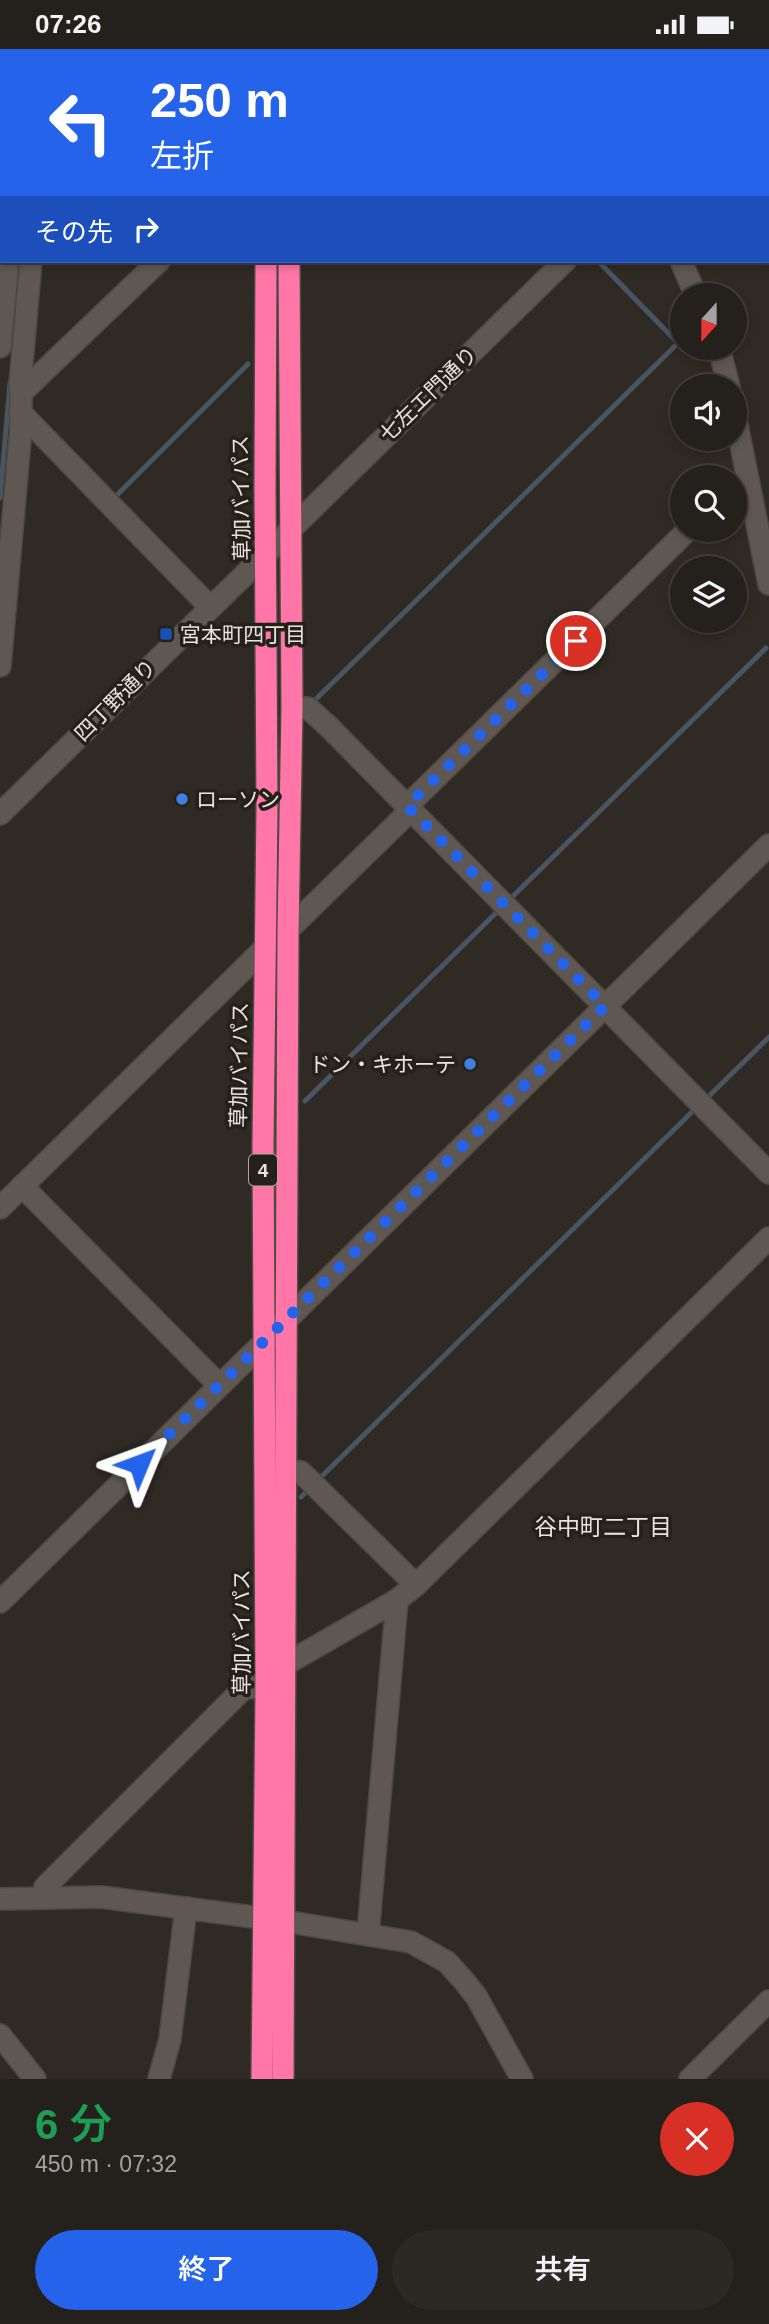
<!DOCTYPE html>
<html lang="ja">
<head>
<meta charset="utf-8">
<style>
	:root { --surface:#24201b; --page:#2c2824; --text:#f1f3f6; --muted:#a3a3a3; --line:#413e3a; --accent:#2563eb }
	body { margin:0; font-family:Arial,"Noto Sans JP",sans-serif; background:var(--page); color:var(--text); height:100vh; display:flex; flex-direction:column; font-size:26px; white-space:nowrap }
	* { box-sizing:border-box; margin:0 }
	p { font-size:23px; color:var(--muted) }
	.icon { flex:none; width:38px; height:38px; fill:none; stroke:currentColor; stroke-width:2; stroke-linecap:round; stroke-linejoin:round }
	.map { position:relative; height:2030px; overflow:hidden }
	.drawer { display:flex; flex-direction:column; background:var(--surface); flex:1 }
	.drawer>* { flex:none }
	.guide { position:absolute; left:0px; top:0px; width:770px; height:214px; box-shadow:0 4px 10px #0003,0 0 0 2px var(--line); background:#2563eb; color:#fff; overflow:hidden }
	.needle { width:46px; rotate:201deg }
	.controls { position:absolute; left:670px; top:234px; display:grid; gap:14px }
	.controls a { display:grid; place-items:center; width:77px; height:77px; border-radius:50%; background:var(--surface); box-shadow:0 4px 10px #0003,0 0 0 2px var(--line); font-size:35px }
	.pin { position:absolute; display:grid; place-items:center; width:60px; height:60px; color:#fff; margin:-30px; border:4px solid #fff; border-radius:50%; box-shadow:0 2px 7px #0007 }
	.me { position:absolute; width:77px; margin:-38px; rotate:46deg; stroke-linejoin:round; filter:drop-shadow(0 0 5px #0008) }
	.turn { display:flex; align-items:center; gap:24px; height:147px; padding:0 35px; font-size:32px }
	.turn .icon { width:91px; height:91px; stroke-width:2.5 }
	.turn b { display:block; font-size:49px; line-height:60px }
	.then { display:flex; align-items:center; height:66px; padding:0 35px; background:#0003; gap:14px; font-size:26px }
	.round { display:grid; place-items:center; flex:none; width:74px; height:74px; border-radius:37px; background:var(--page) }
	.overview { display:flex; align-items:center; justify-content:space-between; height:119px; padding:0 35px }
	h1 { font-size:42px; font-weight:600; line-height:52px; color:#1e9e55 }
	.action { display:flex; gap:14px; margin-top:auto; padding:14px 35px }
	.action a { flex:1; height:80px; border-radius:42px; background:var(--accent); color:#fff; font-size:28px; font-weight:600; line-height:80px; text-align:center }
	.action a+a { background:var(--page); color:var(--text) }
	.status { display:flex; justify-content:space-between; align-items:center; height:49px; padding:0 35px; background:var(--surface); direction:ltr }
	.status svg { height:19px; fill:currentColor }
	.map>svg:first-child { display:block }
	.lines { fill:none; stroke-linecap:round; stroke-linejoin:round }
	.stream { stroke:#485662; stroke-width:5 }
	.minor-casing { stroke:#4e4844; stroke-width:24 }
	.highway-casing { stroke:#4e4844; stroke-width:24 }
	.minor { stroke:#5f5852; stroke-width:21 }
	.highway { stroke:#ff76a7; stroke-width:21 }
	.route { stroke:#2563eb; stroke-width:12; stroke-dasharray:0 21.6 }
	.transit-dot { fill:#1a4fb4; stroke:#26201b; stroke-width:2.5 }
	.shop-dot { fill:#3f7fe0; stroke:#26201b; stroke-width:2.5 }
	.labels { text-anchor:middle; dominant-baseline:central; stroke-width:7; stroke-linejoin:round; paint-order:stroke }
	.shield { fill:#26201b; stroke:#ada8a4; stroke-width:2 }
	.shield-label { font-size:19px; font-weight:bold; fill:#e7e3df }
	.street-label { font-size:21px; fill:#e7e3df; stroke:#26201b }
	.poi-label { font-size:21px; fill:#e7e3df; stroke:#26201b; text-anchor:start }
	.neighbourhood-label { font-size:23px; fill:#e7e3df; stroke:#26201b }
</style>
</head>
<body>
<div class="status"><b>07:26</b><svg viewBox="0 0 49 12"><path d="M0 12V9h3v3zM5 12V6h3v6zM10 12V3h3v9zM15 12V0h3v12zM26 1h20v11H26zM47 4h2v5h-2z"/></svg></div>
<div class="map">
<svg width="769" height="2030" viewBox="0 0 769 2030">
	<rect width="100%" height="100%" fill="#302a24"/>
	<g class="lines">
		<g class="stream">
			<polyline points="390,0 392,2"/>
			<polyline points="40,2 41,0"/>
			<polyline points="0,449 10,334"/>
			<polyline points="114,449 248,315"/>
			<polyline points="314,652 678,294 598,212"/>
			<polyline points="507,853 766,599"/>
			<polyline points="705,1051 769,988"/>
			<polyline points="305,1052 500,860"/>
			<polyline points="318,1431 698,1057"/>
			<polyline points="301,1448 311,1438"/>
		</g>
		<defs>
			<g id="minor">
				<polyline points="157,0 159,2"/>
				<polyline points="758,0 761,2"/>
				<polyline points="52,2 53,0"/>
				<polyline points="371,2 373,0"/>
				<polyline points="731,2 732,0"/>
				<polyline points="768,120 769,120"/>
				<polyline points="0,127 2,129"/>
				<polyline points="681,212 696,247"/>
				<polyline points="0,298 8,212"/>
				<polyline points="719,299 729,338"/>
				<polyline points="21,344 20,335 31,212"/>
				<polyline points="20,363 210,558"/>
				<polyline points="735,366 769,535"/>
				<polyline points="0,617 21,379 21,344 159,212"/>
				<polyline points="292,659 308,659 329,678 769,1124"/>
				<polyline points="407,757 688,481"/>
				<polyline points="0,765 565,212"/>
				<polyline points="288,881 411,761"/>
				<polyline points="22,1137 219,1336"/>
				<polyline points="0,1159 265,899"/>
				<polyline points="287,1422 301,1423 416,1536"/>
				<polyline points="0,1553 769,796"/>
				<polyline points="286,1615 397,1551 416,1536 769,1189"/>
				<polyline points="45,1849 45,1838 244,1639 266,1638"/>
				<polyline points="0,1850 101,1848 284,1872 411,1893 447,1913 464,1932 476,1947 522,2030"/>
				<polyline points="368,1885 397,1551"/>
				<polyline points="0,1986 35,2030"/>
				<polyline points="159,2030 170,1990 186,1859"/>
				<polyline points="690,2030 769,1952"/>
			</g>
			<g id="highway">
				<polyline points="268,2 268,0"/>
				<polyline points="290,2 290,0"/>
				<polyline points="262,2030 266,1638 263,1096 267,759 265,437 266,212"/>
				<polyline points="283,2030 288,881 292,659 289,212"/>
			</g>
		</defs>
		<use href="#minor" class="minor-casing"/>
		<use href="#highway" class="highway-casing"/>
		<use href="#minor" class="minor"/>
		<use href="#highway" class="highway"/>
	</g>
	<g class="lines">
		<polyline class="route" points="139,1415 605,957 407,757 576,592"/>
	</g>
	<rect class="transit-dot" x="159" y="578" width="14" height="14" rx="3.5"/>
	<g class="shop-dot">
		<circle cx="182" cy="750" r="7"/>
		<circle cx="470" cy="1015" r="7"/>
	</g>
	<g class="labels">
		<rect class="shield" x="249" y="1105.5" width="28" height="31" rx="5"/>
		<g class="shield-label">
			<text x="263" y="1121">4</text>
		</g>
		<g class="street-label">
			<text transform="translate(428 345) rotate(-44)">七左エ門通り</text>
			<text transform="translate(241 449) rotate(-91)">草加バイパス</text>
			<text transform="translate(115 651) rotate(-45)">四丁野通り</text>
			<text transform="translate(239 1016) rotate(-89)">草加バイパス</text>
			<text transform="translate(241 1583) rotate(-90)">草加バイパス</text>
		</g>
		<g class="poi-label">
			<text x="180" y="585">宮本町四丁目</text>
			<text x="196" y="750">ローソン</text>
			<text x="456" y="1015" text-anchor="end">ドン・キホーテ</text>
		</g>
		<g class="neighbourhood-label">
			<text x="603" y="1478">谷中町二丁目</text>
		</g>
	</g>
</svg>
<div class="controls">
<a><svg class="needle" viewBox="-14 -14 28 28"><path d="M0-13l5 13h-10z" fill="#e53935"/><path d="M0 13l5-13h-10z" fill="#a3a3a3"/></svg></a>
<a><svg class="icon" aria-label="sound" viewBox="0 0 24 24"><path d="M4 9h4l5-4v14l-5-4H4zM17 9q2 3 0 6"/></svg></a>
<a><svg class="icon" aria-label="search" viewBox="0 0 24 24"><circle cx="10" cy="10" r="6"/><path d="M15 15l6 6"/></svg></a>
<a><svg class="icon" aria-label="layers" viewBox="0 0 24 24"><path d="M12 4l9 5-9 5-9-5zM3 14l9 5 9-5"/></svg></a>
</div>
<div class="pin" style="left:576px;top:592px;background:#d93025"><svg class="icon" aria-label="arrive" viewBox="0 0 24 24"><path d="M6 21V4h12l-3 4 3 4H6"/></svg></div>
<svg class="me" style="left:139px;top:1415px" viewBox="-20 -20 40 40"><path d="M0-17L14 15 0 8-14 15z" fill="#2563eb" stroke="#fff" stroke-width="4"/></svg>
<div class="guide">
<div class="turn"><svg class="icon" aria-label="left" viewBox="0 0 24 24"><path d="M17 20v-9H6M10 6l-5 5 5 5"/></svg><div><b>250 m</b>左折</div></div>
<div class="then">その先<svg class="icon" aria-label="right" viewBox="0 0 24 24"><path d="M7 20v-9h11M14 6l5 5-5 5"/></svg></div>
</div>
</div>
<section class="drawer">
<div class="overview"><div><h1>6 分</h1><p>450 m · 07:32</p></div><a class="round" style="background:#d93025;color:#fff"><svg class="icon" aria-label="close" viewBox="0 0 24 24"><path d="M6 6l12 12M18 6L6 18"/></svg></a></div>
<div class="action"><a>終了</a><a>共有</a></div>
</section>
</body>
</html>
